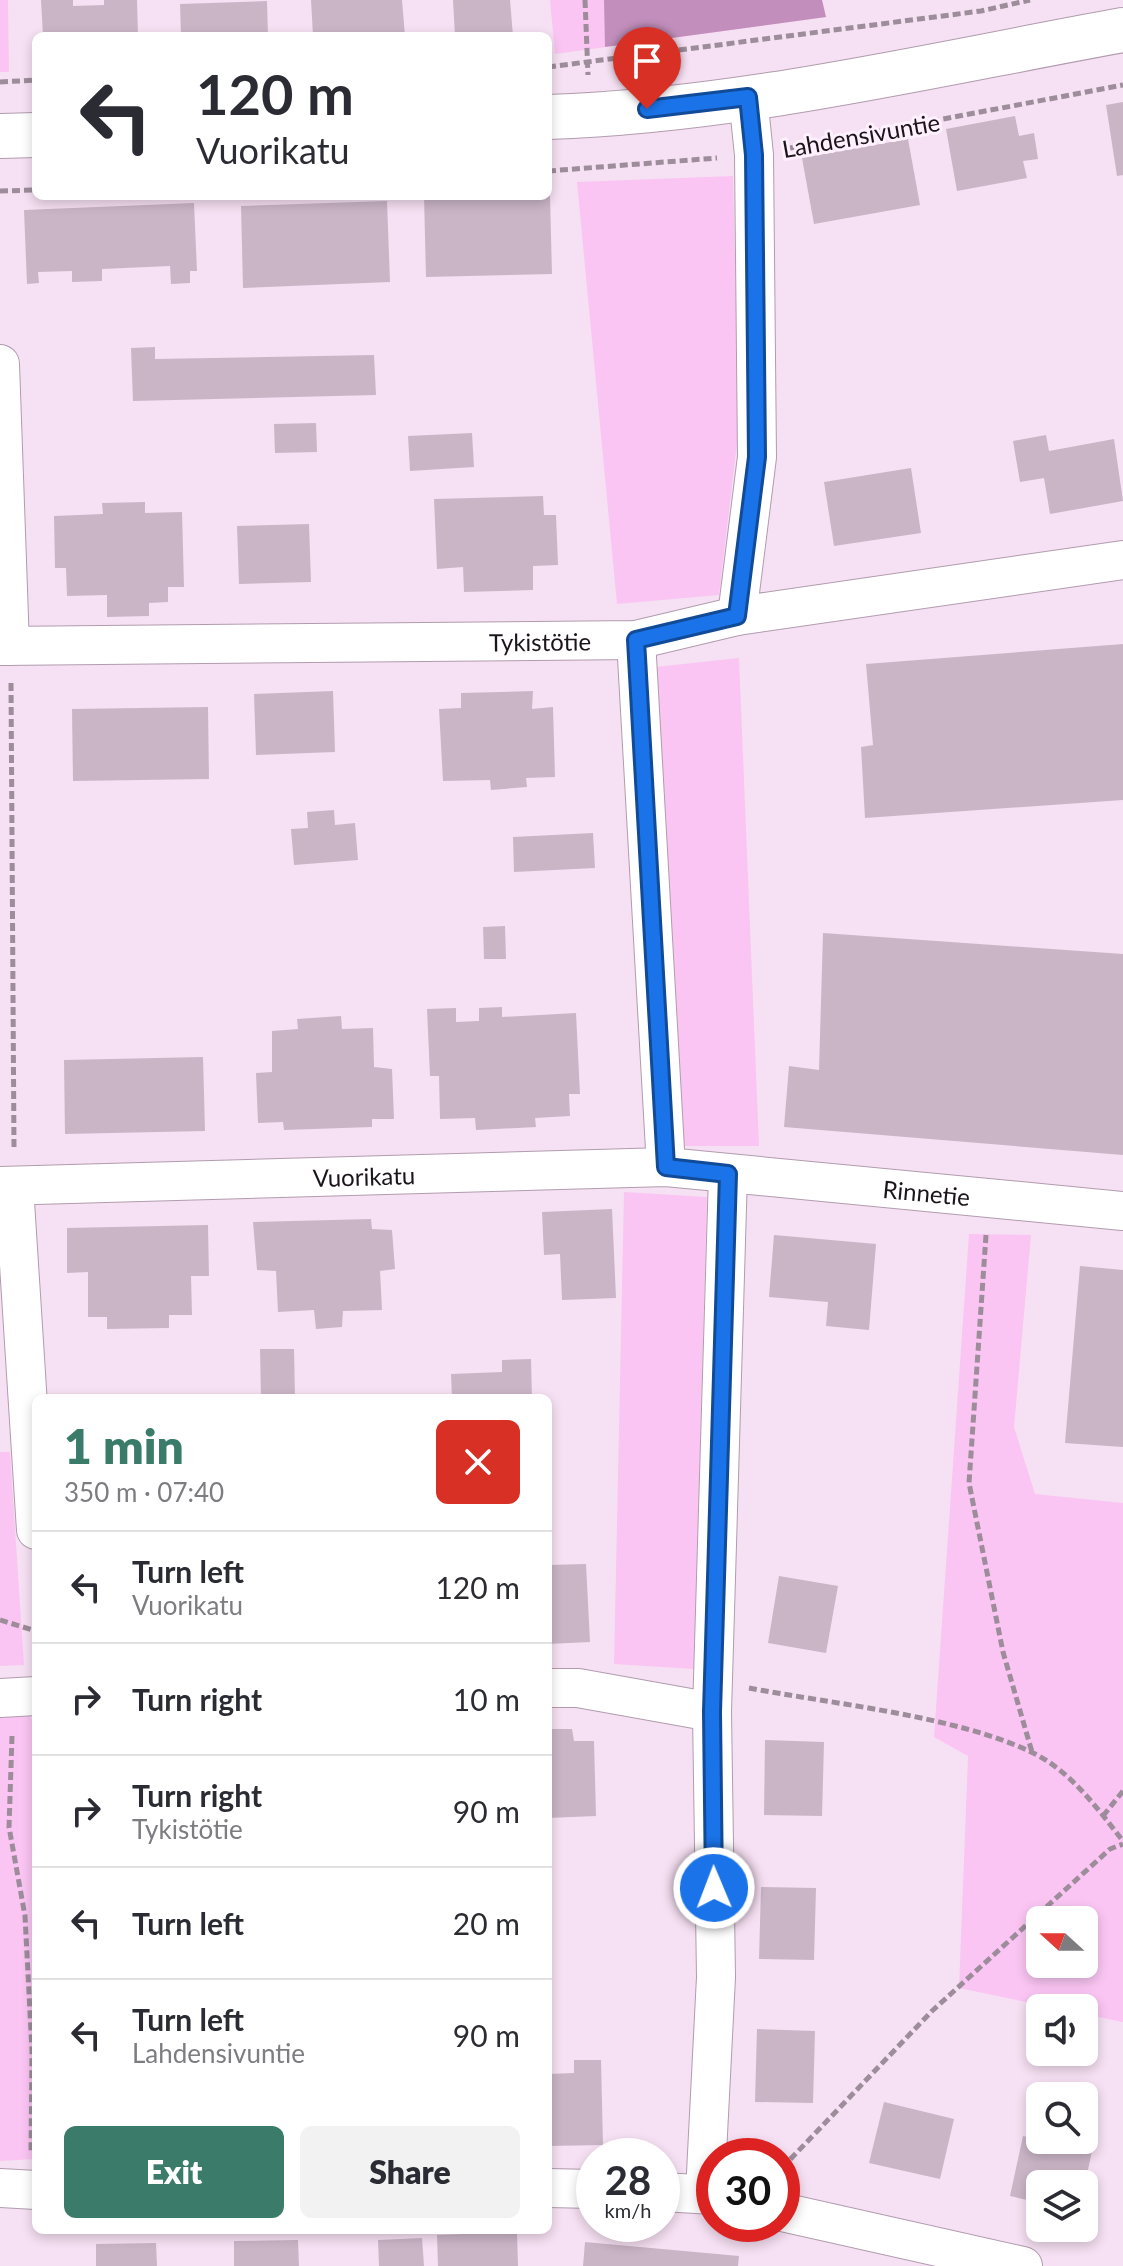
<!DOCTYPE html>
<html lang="en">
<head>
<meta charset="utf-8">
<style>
	:root { --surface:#fff; --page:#f2f2f3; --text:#2b2b33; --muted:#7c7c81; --line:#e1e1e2; --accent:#3b7b69 }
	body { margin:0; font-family:Lato,sans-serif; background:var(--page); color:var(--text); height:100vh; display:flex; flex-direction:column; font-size:30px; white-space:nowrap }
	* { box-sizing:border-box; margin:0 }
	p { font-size:26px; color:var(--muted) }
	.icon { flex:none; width:44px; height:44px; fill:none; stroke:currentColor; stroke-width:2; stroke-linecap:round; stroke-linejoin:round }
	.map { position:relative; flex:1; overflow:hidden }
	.panel { position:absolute; left:32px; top:1394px; width:520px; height:840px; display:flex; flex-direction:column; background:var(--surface); border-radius:12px; box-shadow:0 4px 12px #0003 }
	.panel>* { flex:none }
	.hud { position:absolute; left:32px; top:32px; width:520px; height:168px; border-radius:12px; box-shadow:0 4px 12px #0003; background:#fff; color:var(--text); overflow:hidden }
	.needle { width:52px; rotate:291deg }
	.buttons { position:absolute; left:1026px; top:1906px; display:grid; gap:16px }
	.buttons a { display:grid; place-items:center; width:72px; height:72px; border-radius:12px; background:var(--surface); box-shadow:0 4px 12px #0003; font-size:40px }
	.speed { position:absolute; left:576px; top:2138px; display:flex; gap:16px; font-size:40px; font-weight:700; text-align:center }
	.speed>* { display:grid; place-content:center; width:104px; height:104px; border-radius:50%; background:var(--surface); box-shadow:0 4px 12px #0003; line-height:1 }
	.speed small { font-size:20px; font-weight:400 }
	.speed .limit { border:12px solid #d22; background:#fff; color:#111 }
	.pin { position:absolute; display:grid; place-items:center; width:68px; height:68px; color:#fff; margin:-82px -34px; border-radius:50% 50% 50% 0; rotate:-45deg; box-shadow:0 0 8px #0007 }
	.pin .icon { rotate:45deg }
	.me { position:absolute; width:88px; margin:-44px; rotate:359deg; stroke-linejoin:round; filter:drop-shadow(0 0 6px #0008) }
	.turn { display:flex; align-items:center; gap:28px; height:168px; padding:0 32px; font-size:36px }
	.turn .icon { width:104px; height:104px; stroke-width:2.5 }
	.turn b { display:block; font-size:56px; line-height:68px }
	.round { display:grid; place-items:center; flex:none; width:84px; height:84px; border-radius:12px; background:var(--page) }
	.head { display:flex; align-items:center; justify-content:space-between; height:136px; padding:0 32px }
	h1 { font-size:48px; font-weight:800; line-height:60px; color:var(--accent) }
	.button { display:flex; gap:16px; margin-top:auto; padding:16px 32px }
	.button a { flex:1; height:92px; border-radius:12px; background:var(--accent); color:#fff; font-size:32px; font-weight:800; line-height:92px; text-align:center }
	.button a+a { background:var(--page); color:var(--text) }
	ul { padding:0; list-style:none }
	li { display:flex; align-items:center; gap:24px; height:112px; padding:0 32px; border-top:2px solid var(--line) }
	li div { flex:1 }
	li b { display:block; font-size:30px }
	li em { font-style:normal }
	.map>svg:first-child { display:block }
	.green { fill:#fac5f3; fill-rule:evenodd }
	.forest { fill:#c28fbc }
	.building { fill:#cab5c7 }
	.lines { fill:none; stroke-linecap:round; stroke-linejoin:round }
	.minor-casing { stroke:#b19cae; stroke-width:40 }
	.major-casing { stroke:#b19cae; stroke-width:46 }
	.path { stroke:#9d8d9b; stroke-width:5; stroke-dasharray:8 4; stroke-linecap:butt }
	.minor { stroke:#fff; stroke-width:38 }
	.major { stroke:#fff; stroke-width:44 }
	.route-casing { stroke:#114b97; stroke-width:20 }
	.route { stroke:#1a73e8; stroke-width:14 }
	.labels { text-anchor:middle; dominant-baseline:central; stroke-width:6; stroke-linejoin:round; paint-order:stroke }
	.street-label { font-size:24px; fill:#1c141b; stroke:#fef0fc }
</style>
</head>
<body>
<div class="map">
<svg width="1123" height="2266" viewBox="0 0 1123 2266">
	<rect width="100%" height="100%" fill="#f6e0f3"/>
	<g class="green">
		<polygon points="0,0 8,0 9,72 0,72"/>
		<polygon points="550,0 822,0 826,17 555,54"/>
		<polygon points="733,176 739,427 719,595 617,604 577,182"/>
		<polygon points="739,658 759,1146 679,1146 656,667"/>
		<polygon points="624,1192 707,1197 694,1669 614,1664"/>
		<path d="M969 1234 1031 1235 1014 1427 1035 1494 1123 1503V2022L1084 2014V2008H1055L959 1988 968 1756 934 1737ZM1084 1920V1964H1040V1920Z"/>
		<polygon points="0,1452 10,1452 24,1665 0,1666"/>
		<polygon points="29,1712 36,1731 36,2159 0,2161 0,1714"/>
	</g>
	<polygon class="forest" points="604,0 822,0 826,17 605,47"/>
	<g class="building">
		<polygon points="41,0 73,0 73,6 104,5 104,0 137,0 138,36 43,36"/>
		<polygon points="311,0 402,0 405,36 313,36"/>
		<polygon points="453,0 510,0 513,36 455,36"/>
		<polygon points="267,1 268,36 181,36 180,4"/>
		<polygon points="1123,102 1123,175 1117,176 1106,105"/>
		<polygon points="1015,116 1019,136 1034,133 1038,159 1023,161 1027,178 957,191 946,129"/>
		<polygon points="908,139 920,205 814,224 802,158"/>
		<polygon points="424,196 550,196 552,274 426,277"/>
		<polygon points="387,201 390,282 243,288 241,206"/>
		<polygon points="194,203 197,271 190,271 190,283 171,284 170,266 102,269 102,281 72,282 72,271 38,272 39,283 27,284 24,210"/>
		<polygon points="155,347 155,359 374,355 376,395 133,401 131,348"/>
		<polygon points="316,423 317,452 275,453 274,424"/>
		<polygon points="472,433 474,467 410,471 408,436"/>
		<polygon points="1046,435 1049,451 1114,439 1123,501 1050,514 1044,478 1020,482 1013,441"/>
		<polygon points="911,468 921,533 834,546 824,482"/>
		<polygon points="543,496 544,515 556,515 558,565 533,566 533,590 464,592 463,567 437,569 434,499"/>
		<polygon points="145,502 145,513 182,512 184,587 168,587 168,602 149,603 149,616 107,617 107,595 67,596 66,568 55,568 54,516 103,514 102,503"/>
		<polygon points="309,524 311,582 239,584 237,526"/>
		<polygon points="1123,644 1123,800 865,818 861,747 873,745 866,664"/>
		<polygon points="333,691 335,752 256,755 254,694"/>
		<polygon points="533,691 532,709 553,707 555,777 526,778 527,787 491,790 490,780 443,781 439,709 461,708 461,693"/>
		<polygon points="208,707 209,779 73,781 72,709"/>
		<polygon points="334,810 335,825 355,823 358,860 294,865 291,829 308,828 307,812"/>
		<polygon points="593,833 595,868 514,872 513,837"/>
		<polygon points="505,926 506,959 484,959 483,927"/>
		<polygon points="823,933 1123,954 1123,1155 784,1127 789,1066 819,1070"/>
		<polygon points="502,1007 502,1017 576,1013 580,1094 569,1094 570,1116 535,1118 536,1127 476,1130 475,1118 440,1119 439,1076 430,1076 427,1009 456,1008 456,1022 479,1021 479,1008"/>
		<polygon points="341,1016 342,1029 373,1028 374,1067 392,1069 394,1119 372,1119 372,1127 284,1130 283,1122 258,1123 256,1073 272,1072 272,1031 298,1029 297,1019"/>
		<polygon points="203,1057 205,1131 65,1134 64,1060"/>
		<polygon points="612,1209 616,1298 562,1300 560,1254 544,1255 542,1212"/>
		<polygon points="371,1219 372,1229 392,1230 395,1269 380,1271 382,1310 343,1311 342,1327 316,1329 314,1310 278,1312 276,1271 257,1270 253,1222"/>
		<polygon points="208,1225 209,1276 191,1276 192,1315 169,1315 169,1328 107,1329 107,1317 88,1317 88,1272 67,1273 67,1228"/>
		<polygon points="774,1235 876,1244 869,1330 826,1326 828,1302 769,1297"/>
		<polygon points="1080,1266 1123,1270 1123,1447 1065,1443"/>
		<polygon points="260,1349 294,1349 295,1398 261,1398"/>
		<polygon points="531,1359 532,1398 452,1398 451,1374 502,1372 502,1360"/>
		<polygon points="586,1564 590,1642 548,1644 548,1565"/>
		<polygon points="779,1576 838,1586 826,1653 768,1643"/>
		<polygon points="548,1729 572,1729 574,1741 594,1741 596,1816 548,1818"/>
		<polygon points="765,1740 824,1742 822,1816 764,1815"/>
		<polygon points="761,1887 816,1888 814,1960 759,1959"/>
		<polygon points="757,2029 815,2031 813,2103 755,2102"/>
		<polygon points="574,2060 601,2060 603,2145 548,2146 548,2074 574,2073"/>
		<polygon points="884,2102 954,2119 940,2179 869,2163"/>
		<polygon points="1023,2136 1092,2151 1085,2184 1040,2184 1040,2203 1010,2196"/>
		<polygon points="517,2232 518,2266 438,2266 437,2235"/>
		<polygon points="422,2238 424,2266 379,2266 378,2240"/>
		<polygon points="298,2240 299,2266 234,2266 234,2241"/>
		<polygon points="585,2242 739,2256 738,2266 583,2266"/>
		<polygon points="156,2243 157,2266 96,2266 96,2244"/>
	</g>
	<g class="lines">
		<defs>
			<g id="minor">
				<polyline points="0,364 10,646"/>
				<polyline points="737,616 757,457 754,155 748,97"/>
				<polyline points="636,640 666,1167"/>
				<path id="s1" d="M0 646 636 640 737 616 1123 560"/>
				<path id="s2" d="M0 1186 666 1167 1123 1211"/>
				<polyline points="14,1186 36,1530"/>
				<polyline points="548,1688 578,1688 712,1712"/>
				<polyline points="0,1698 36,1696"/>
				<polyline points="0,2188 36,2190"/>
				<polyline points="548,2188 594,2189"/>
				<polyline points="662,2192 714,2195"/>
				<polyline points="705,2193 716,1977 712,1712 728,1174"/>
				<polyline points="782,2212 1023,2266"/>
			</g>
			<g id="major">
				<path d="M548 117C739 111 935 64 1123 30"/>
				<polyline points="0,136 36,135"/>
			</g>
		</defs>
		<use href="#minor" class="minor-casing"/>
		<use href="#major" class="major-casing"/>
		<g class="path">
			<polyline points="585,0 588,75"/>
			<polyline points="548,67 981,11 1030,0"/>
			<polyline points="0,82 36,80"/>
			<polyline points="790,148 1123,85"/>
			<polyline points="548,171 717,158"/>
			<polyline points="0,191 36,190"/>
			<polyline points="11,683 14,1149"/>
			<polyline points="986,1235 969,1483 1003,1652 1032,1752"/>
			<polyline points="0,1620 36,1631"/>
			<path d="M749 1688C833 1704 956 1716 1031 1752 1070 1770 1097 1808 1123 1841"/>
			<polyline points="12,1736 9,1827 25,1916 32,2051 31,2153"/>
			<polyline points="1103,1816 1123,1791"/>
			<polyline points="782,2168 932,2011 1110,1849 1123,1844"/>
		</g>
		<use href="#minor" class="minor"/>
		<use href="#major" class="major"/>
	</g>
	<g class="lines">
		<defs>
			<polyline id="route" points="647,109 748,97 754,155 757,457 737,616 636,640 666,1167 728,1174 712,1712 714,1888"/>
		</defs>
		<use href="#route" class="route-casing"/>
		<use href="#route" class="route"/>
	</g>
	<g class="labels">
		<g class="street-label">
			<text transform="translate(861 135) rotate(-10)">Lahdensivuntie</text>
			<text stroke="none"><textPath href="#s1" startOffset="540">Tykistötie</textPath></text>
			<text stroke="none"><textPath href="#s2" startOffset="364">Vuorikatu</textPath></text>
			<text stroke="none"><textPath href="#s2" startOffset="928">Rinnetie</textPath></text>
		</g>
	</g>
</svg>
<div class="buttons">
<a><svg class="needle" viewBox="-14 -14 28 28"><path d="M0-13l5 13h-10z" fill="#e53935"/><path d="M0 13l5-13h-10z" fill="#7c7c81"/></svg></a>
<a><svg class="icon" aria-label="sound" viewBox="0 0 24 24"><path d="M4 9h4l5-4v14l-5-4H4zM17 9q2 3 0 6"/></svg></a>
<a><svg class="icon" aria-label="search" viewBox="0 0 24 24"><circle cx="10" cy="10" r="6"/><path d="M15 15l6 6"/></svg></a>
<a><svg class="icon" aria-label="layers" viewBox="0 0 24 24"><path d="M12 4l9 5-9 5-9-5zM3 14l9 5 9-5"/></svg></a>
</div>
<div class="speed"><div>28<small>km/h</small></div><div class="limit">30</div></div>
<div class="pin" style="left:647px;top:109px;background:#d93025"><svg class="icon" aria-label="arrive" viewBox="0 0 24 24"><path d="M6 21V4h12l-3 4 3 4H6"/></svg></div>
<svg class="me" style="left:714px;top:1888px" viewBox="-20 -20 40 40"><circle r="17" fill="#1a73e8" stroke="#fff" stroke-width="3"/><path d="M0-11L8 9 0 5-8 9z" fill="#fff"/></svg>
<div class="hud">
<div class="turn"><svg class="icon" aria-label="left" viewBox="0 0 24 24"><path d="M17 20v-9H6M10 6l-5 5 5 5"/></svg><div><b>120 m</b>Vuorikatu</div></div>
</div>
<section class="panel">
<div class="head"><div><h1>1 min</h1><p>350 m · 07:40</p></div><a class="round" style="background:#d93025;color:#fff"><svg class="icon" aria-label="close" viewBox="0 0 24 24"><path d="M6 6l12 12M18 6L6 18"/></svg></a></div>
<ul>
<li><svg class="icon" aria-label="left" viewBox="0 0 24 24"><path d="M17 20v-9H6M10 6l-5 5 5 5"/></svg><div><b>Turn left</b><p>Vuorikatu</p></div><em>120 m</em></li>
<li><svg class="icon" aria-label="right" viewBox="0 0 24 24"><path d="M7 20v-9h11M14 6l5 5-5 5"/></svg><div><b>Turn right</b></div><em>10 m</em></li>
<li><svg class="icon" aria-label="right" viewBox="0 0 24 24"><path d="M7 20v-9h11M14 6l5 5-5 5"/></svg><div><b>Turn right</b><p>Tykistötie</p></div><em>90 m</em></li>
<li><svg class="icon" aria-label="left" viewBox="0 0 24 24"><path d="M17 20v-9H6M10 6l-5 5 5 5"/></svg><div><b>Turn left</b></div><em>20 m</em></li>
<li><svg class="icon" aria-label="left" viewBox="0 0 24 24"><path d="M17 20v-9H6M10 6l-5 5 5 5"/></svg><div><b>Turn left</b><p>Lahdensivuntie</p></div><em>90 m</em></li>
</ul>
<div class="button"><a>Exit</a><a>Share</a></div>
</section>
</div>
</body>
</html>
